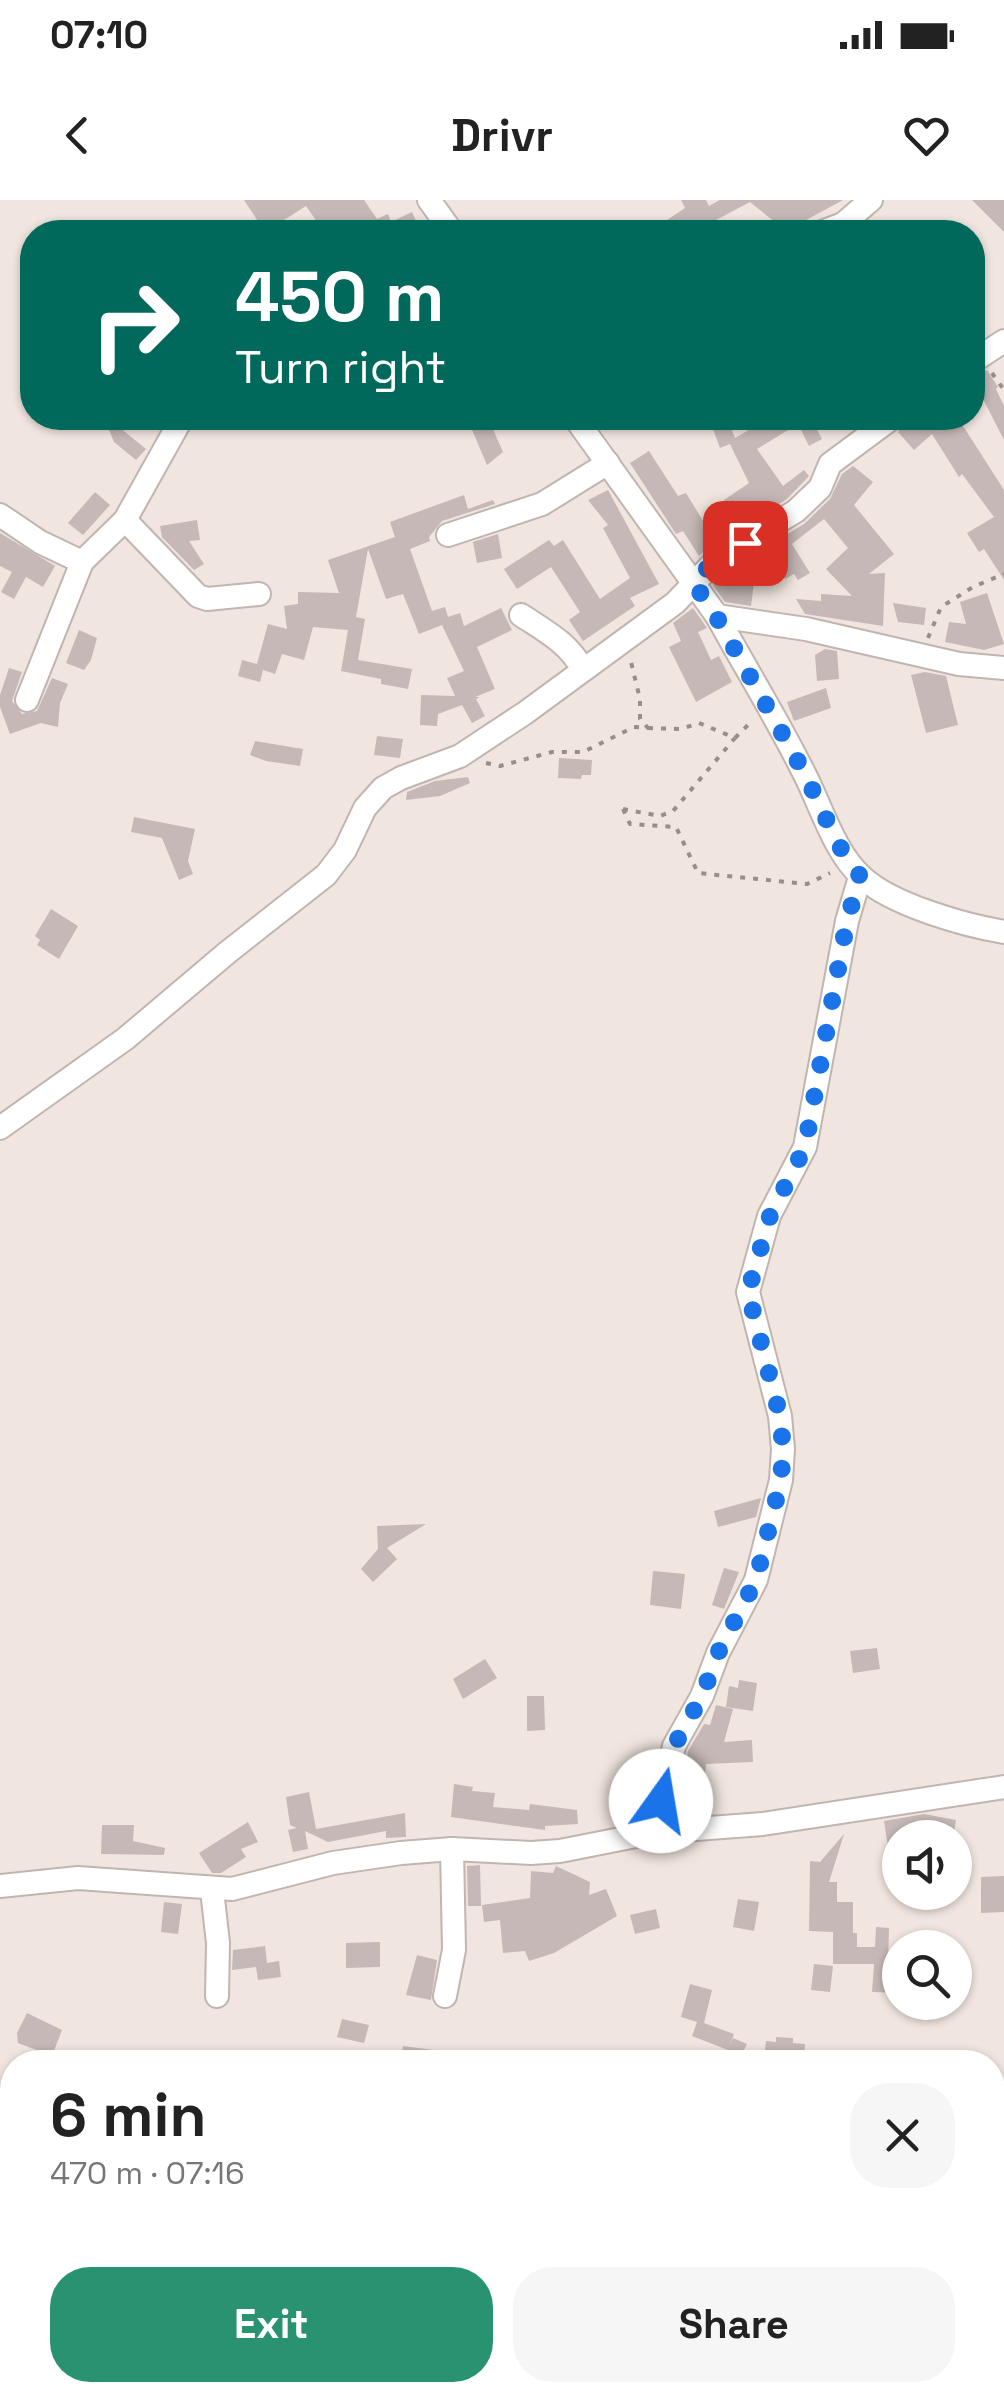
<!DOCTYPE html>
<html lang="en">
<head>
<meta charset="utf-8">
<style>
	:root { --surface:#fff; --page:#f6f6f6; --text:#222; --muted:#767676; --accent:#289271 }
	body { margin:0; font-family:"Space Grotesk",sans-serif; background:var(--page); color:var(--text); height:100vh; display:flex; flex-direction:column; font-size:38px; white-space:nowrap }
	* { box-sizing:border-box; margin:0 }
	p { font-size:32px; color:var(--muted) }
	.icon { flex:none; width:55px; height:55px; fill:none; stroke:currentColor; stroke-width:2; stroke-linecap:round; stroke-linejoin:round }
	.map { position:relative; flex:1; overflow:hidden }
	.drawer { position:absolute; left:0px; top:1850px; width:1005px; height:352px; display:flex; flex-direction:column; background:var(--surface); border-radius:40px 40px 0 0; box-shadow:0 2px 8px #0004 }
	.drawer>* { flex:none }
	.banner { position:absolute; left:20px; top:20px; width:965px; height:210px; border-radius:40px; box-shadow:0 2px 8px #0004; background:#00695c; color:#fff; overflow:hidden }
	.buttons { position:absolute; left:882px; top:1620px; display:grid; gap:20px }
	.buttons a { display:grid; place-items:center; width:90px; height:90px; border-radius:50%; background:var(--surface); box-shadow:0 2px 8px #0004; font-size:50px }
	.pin { position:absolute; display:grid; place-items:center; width:85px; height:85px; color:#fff; margin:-42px; border-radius:20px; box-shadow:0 5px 15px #0006 }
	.me { position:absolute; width:110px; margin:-55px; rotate:13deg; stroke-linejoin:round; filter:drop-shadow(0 0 8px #0008) }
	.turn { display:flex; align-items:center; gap:35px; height:210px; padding:0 50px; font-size:45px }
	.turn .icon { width:130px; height:130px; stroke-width:2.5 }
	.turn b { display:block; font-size:70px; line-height:85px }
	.round { display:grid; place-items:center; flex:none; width:105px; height:105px; border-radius:40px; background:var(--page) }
	.overview { display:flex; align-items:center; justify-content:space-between; height:170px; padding:0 50px }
	h1 { font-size:60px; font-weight:700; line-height:75px }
	.button { display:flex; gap:20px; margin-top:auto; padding:20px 50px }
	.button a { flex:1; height:115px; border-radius:40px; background:var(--accent); color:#fff; font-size:40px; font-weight:700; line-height:115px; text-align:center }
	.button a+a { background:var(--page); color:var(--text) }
	.status { display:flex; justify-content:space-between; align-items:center; height:70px; padding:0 50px; background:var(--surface); direction:ltr }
	.status svg { height:28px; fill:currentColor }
	header { display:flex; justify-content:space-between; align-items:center; height:130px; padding:0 50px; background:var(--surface); font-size:45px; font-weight:700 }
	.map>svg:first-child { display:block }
	.green { fill:#c7ccad }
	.building { fill:#c5b8b6 }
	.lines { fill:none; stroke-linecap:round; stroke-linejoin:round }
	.minor-casing { stroke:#c0b5af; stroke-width:26 }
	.path { stroke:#968e89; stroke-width:4; stroke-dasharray:5 8; stroke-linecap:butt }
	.minor { stroke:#fff; stroke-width:22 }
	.route { stroke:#1a73e8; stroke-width:18; stroke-dasharray:0 32.4 }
</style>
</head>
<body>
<div class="status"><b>07:10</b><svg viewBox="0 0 49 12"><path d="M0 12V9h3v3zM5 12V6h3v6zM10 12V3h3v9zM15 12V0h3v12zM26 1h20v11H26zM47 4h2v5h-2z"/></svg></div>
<header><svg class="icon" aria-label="back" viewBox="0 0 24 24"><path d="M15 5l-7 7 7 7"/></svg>Drivr<svg class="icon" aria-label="heart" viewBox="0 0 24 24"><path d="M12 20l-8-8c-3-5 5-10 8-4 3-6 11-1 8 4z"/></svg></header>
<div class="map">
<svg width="1004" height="2202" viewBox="0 0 1004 2202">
	<rect width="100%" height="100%" fill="#f1e6df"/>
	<polygon class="green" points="993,2082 1004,2083 1004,2202 32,2202 34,2190 992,2190"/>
	<g class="building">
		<polygon points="244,0 364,0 377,19 388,14 391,22 412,12 421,32 324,32 306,6 265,32"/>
		<polygon points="681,0 706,0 709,6 720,0 843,0 786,31 750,2 716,20 723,32 649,32 685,8"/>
		<polygon points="972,0 1004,0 1004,32"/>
		<polygon points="987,170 998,187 996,189 1004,206 1004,240 982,197 972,204 972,177"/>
		<polygon points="104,218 108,218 146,249 136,260 114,242"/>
		<polygon points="467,218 488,218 503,252 487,265"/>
		<polygon points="727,218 735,238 769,218 811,218 822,239 809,246 798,224 757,249 783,286 804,270 809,276 787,299 743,326 724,300 749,283 730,244 720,248 711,224"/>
		<polygon points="907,218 958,218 1004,290 1004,380 984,349 979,352 967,333 994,317 962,274 959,277 932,234 914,250 898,232"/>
		<polygon points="649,251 678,296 686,293 716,342 699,356 683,331 676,334 630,263"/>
		<polygon points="853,266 873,282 854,305 894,354 869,374 885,373 883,426 805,414 796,399 821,401 821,394 852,396 826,369 848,348 824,319 792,344 810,373 798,380 794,374 785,379 778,367 778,361 784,358 774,342 804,324 830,299 842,274"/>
		<polygon points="608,290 659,384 630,398 635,406 583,441 569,420 580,412 551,367 517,389 504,369 549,340 554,346 563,340 600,399 630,378 603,328 608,325 588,300"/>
		<polygon points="95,292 110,305 83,335 68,323"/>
		<polygon points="464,295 468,309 493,300 495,304 442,321 429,337 430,341 410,349 432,411 445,407 448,417 460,413 464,426 501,408 512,430 477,447 495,489 475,497 480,497 476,499 485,516 472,523 462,505 438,514 437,526 420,525 421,495 455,496 447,478 464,471 442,425 419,434 403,394 386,399 368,349 356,417 365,419 358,460 412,469 408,489 381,484 381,479 341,471 348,430 313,427 304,460 282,454 275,474 263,470 260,482 238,476 242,460 257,464 268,424 287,429 284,406 298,404 298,392 339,393 328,360 395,337 390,322"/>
		<polygon points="197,320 200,340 189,341 204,364 194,370 162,337 160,326"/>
		<polygon points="0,333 55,366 43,387 26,377 14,399 1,392 12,372 0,366"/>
		<polygon points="498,334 502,358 477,363 473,342"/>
		<polygon points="741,362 754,383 751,406 725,402 713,385"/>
		<polygon points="987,393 1004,444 984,450 945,442 949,422 966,424 960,402"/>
		<polygon points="893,403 926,408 924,425 898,422"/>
		<polygon points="693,408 707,428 698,432 711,460 719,456 732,482 696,502 669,447 681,441 673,423"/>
		<polygon points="79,430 97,438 91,460 84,470 66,463"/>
		<polygon points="825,449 837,451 839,479 817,481 815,455"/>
		<polygon points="9,468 22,472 12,501 22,514 37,511 52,478 68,484 60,503 58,527 41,523 10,534 0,507 0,495"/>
		<polygon points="925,472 946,476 958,525 926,533 911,475"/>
		<polygon points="826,488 831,508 794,521 787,502"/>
		<polygon points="377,536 403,539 400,558 374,555"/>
		<polygon points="255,541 303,549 300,566 266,561 250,555"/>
		<polygon points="559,558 592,560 591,575 582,575 581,579 558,578"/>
		<polygon points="468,577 470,583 440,596 406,600 407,592 435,581"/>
		<polygon points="134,617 195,629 188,661 193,674 179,680 162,638 131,632"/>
		<polygon points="51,709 78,726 59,759 37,745 40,740 35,736"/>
		<polygon points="761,1298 756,1317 718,1327 714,1311"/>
		<polygon points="426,1324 387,1348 397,1359 373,1382 361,1369 378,1349 377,1326"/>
		<polygon points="724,1368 739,1372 724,1409 712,1405"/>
		<polygon points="653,1371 685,1374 681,1409 650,1405"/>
		<polygon points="877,1448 880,1469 853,1473 850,1451"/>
		<polygon points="485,1459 497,1478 463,1499 453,1479"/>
		<polygon points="739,1480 757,1483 753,1511 726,1507 729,1486 738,1488"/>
		<polygon points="527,1496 544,1496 545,1530 527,1531"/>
		<polygon points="716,1505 733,1509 724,1542 752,1540 753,1562 706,1564 702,1609 681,1607 681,1587 688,1551 704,1524 710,1525"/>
		<polygon points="454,1584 473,1587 472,1591 495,1593 493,1607 529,1610 530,1604 577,1610 578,1624 545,1626 545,1630 451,1617"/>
		<polygon points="309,1592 316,1629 405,1613 406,1637 386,1638 386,1631 328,1642 305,1631 308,1649 293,1652 288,1630 297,1628 290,1625 286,1597"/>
		<polygon points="924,1614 956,1620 953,1638 923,1633 923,1638 900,1638 900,1666 891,1667 884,1621"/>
		<polygon points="248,1622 258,1642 241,1649 246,1657 221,1673 212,1673 199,1653"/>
		<polygon points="102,1625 134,1625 133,1641 165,1648 164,1655 101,1654"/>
		<polygon points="844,1634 829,1682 837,1682 837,1702 853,1702 853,1733 857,1733 857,1747 875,1747 876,1727 889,1728 888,1764 900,1764 900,1793 872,1792 874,1764 833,1764 833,1732 809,1731 810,1661 820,1662"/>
		<polygon points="480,1665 481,1706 468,1706 467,1666"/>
		<polygon points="556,1666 590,1682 589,1695 606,1689 617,1716 554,1753 529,1761 525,1751 503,1753 500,1720 484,1722 482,1705 530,1698 531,1671 553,1673"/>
		<polygon points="1004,1676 1004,1712 981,1713 981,1677"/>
		<polygon points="738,1699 759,1702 754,1731 733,1727"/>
		<polygon points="164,1702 182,1704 178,1734 161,1732"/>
		<polygon points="656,1709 660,1728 635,1734 630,1715"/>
		<polygon points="380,1742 380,1767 346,1768 346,1743"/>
		<polygon points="265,1746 267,1763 279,1761 281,1777 258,1780 256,1767 232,1770 233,1750"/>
		<polygon points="417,1755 437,1760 431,1800 406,1795"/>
		<polygon points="814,1764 833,1766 830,1792 811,1790"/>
		<polygon points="690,1784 712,1790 704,1823 734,1834 729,1847 733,1838 747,1844 738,1862 721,1862 728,1850 692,1836 697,1822 681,1817"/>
		<polygon points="27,1813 62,1830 52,1856 18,1843 17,1833"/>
		<polygon points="342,1819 369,1825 364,1843 337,1837"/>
		<polygon points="776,1837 793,1838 793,1843 805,1844 804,1861 764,1859 766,1841 776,1842"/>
		<polygon points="403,1846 456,1853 455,1862 400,1862"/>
	</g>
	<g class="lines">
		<defs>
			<g id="minor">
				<polyline points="429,0 452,32"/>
				<polyline points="822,32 843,24 871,0"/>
				<polyline points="972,162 1004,141"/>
				<polyline points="575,218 717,416 806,429 959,464 1004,468"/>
				<polyline points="0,315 40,342 82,362"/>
				<polyline points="125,320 198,396 207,399 259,394"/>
				<polyline points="448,335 542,304 608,263"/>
				<path d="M521 415C545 431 569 443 583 470"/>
				<path d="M717 416C746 469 779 522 806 577 822 609 835 653 862 677 892 705 964 725 1004 732"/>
				<polyline points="27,500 82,362 125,320 182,218"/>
				<polyline points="0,928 125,839 228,752 326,675 345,650 365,608 383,588 401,578 460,556 525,513 675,403 717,359 796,311 820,288 830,264 892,218"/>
				<polyline points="656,1632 674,1546 702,1496 718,1453 756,1380 781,1280 783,1249 780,1216 748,1092 769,1016 805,947 847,721 860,677"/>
				<polyline points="0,1686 78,1678 232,1689 333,1663 401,1653 452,1649 531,1653 560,1651 656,1632 763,1624 1004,1587"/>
				<polyline points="212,1690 218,1743 217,1796"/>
				<polyline points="445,1796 454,1750 452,1649"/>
				<polyline points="992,1969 1004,1968"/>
				<polyline points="0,2010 12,2010"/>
			</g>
		</defs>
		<use href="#minor" class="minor-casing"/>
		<g class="path">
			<polyline points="992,173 1004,190"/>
			<polyline points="928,438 941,407 973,387 1004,374"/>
			<polyline points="648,528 681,529 699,523 735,538 752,521"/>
			<polyline points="486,563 500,566 552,552 583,552 634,527 648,528 640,519 640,499 631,462"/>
			<polyline points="623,609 630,624 676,627 698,673 807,684 830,673"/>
			<polyline points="623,609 660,616 673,611 735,538"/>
			<polyline points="629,2202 630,2190"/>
		</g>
		<use href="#minor" class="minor"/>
	</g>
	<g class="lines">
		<polyline class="route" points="661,1601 674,1546 702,1496 718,1453 756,1380 781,1280 783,1248 780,1216 748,1092 770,1016 805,947 847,721 860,676 838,644 805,574 716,416 693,382 717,359 745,343"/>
	</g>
</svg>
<div class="buttons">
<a><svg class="icon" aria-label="sound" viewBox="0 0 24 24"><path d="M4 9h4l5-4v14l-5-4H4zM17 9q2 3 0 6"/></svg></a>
<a><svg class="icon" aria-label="search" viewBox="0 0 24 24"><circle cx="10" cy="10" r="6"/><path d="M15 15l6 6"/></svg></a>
</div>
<div class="pin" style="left:745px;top:343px;background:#d93025"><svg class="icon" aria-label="arrive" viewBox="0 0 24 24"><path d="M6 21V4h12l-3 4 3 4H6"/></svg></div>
<svg class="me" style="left:661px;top:1601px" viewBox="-20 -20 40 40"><circle r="19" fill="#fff"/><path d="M0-13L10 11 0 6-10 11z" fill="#1a73e8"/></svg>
<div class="banner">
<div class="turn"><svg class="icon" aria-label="right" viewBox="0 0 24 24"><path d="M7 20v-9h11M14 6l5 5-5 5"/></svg><div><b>450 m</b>Turn right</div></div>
</div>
<section class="drawer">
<div class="overview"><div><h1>6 min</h1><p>470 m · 07:16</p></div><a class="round"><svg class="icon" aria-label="close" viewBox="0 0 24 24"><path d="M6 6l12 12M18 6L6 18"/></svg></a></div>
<div class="button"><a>Exit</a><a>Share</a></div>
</section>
</div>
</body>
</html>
